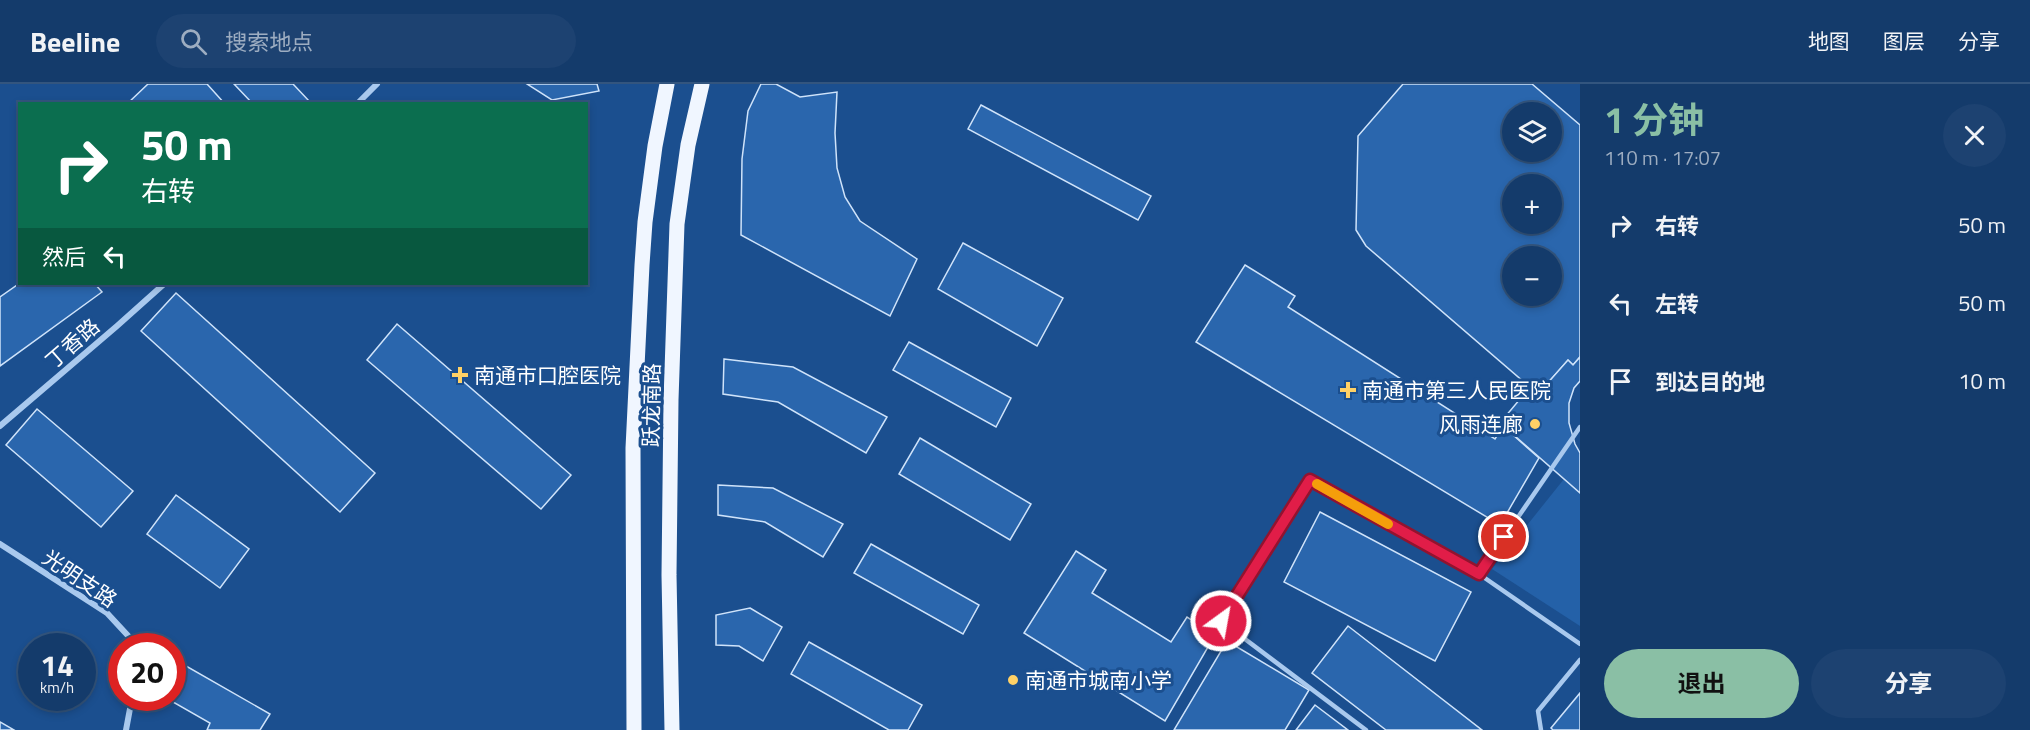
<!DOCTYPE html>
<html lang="zh">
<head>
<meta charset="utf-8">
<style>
	:root { --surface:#143b6b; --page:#1d4271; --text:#f1f3f6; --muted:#9dadc1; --line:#33557e; --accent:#8abfa5 }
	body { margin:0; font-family:"Titillium Web","Noto Sans SC",sans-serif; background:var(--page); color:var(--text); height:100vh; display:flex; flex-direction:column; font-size:22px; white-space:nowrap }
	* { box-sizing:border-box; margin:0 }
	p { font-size:20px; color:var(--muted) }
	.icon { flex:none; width:33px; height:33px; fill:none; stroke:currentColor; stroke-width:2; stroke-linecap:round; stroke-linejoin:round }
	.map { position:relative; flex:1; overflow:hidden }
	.sheet { display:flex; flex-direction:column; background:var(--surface); width:450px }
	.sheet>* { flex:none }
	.hud { position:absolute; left:18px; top:18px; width:570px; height:183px; border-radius:0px; box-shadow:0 3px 9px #0003,0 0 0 2px var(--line); background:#0b6e4f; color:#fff; overflow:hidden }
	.fabs { position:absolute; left:1502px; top:18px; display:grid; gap:12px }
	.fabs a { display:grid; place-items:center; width:60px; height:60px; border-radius:50%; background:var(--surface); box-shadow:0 3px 9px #0003,0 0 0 2px var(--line); font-size:30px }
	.speed { position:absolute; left:18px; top:549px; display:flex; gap:12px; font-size:30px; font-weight:700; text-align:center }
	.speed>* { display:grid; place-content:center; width:78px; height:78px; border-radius:50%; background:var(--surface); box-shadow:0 3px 9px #0003,0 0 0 2px var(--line); line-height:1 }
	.speed small { font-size:15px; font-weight:400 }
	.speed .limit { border:9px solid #d22; background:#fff; color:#111 }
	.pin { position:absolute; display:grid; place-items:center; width:51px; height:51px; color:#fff; margin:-26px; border:3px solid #fff; border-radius:50%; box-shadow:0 2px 6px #0007 }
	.me { position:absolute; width:66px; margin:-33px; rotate:32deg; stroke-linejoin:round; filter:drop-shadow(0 0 4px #0008) }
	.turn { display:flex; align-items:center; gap:21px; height:126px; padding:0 24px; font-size:27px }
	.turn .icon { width:78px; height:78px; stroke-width:2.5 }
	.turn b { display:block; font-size:42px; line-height:51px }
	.then { display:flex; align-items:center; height:57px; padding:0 24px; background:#0003; gap:12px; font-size:22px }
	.round { display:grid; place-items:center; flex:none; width:63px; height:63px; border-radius:32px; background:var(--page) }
	.overview { display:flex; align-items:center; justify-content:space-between; height:102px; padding:0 24px }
	h1 { font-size:36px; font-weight:700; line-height:45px; color:var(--accent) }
	.cta { display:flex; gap:12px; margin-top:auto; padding:12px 24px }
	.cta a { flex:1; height:69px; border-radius:36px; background:var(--accent); color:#111; font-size:24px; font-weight:700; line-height:69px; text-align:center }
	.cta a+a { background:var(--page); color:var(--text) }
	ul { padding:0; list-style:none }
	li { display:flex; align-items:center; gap:18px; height:78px; padding:0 24px }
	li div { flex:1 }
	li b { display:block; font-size:22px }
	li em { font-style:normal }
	header { display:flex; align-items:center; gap:36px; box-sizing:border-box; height:84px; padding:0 30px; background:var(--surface); border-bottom:2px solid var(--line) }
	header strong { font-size:28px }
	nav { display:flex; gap:33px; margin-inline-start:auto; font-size:21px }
	.search { width:420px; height:54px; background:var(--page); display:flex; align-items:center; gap:15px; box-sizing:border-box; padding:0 21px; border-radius:33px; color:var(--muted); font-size:22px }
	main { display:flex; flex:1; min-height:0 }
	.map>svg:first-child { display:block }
	.green { fill:#2461a8 }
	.building { fill:#2a66ad; stroke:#cfe3fa; stroke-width:1.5; fill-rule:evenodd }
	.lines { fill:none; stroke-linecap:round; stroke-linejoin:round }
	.service { stroke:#a9c9ee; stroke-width:4.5 }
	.minor { stroke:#a9c9ee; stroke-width:6 }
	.primary { stroke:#f0f6ff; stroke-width:15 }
	.route-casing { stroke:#92132f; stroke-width:15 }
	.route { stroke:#e11d48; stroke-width:10 }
	.slow { stroke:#f59e0b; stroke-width:10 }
	.poi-dot { fill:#ffd166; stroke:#1b4f8f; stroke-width:2 }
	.labels { text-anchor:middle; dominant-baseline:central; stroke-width:6; stroke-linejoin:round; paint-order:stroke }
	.street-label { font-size:21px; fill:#fff; stroke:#1b4f8f }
	.poi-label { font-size:21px; fill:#fff; stroke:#1b4f8f; text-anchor:start }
</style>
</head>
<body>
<header>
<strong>Beeline</strong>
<div class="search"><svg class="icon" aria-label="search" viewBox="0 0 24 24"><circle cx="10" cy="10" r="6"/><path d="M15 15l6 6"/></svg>搜索地点</div>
<nav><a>地图</a><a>图层</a><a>分享</a></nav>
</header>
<main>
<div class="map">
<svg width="1580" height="646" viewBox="0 0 1580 646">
	<rect width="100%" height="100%" fill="#1b4f8f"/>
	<polygon class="green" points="1580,375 1580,542 1492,485"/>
	<g class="building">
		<polygon points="148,0 207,0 225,20 127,20"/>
		<polygon points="234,0 293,0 310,18 253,20"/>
		<polygon points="527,0 597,0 599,7 552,16"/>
		<polygon points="761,0 776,0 800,13 837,8 835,49 837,84 845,113 860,137 917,175 890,232 741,151 742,75 748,27"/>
		<path d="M1403 0H1532L1580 41V273L1573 281 1568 276 1538 310 1366 162 1356 146 1358 52ZM1512 28H1551V68H1512ZM1512 100H1551V140H1512ZM1512 172H1551V212H1512Z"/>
		<polygon points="981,21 1151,112 1138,136 968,45"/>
		<polygon points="963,159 1063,214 1037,262 938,205"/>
		<polygon points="1245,181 1295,212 1288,223 1495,355 1503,342 1539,374 1500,441 1196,258"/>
		<polygon points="20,199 95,200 102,208 0,282 0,213"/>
		<polygon points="176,209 375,389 340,428 141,247"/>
		<polygon points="397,240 571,391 541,425 367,276"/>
		<polygon points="909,258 1011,314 996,343 893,286"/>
		<polygon points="1580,273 1580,297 1574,304 1569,319 1569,339 1575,360 1580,369 1580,409 1500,339 1530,303 1538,310 1568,276 1573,281"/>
		<polygon points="724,275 793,283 887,333 866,369 778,318 723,310"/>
		<polygon points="37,325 133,407 101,443 6,361"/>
		<polygon points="920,354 1031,420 1010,456 899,390"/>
		<polygon points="718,401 773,404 843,440 823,473 765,438 718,431"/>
		<polygon points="176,411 249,465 220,504 147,450"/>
		<polygon points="1320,428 1471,508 1435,577 1284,498"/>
		<polygon points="871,460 979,521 963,550 854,489"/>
		<polygon points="1076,467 1106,486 1092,509 1171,558 1187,533 1215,551 1165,637 1024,549"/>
		<polygon points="750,524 782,543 763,577 739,562 716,561 716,531"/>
		<polygon points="1348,542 1482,646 1386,646 1312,589"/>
		<polygon points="1227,557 1309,606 1285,646 1174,646"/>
		<polygon points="809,558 922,621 908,646 889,646 791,590"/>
		<polygon points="172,574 270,630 260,646 207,646 210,639 166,614 172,614"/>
		<polygon points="1580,609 1580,646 1553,646 1551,644"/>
		<polygon points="1315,621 1348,646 1296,646"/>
		<polygon points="0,638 14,646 0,646"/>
	</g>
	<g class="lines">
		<g class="service">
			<polyline points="1479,490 1580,343"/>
			<polyline points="1366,646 1221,537 1310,396 1479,490 1580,560"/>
			<polyline points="1541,646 1538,627 1580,576"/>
		</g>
		<g class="minor">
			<polyline points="357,20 377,0"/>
			<polyline points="0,342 117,242 164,200"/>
			<polyline points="0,460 107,529 132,556 132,562"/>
			<polyline points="126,646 132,614"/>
		</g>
		<g class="primary">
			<polyline points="634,646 633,364 642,181 645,138 655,62 667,0"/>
			<polyline points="672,646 669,491 671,316 677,140 688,61 702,0"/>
		</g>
	</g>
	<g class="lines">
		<defs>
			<polyline id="route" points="1221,537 1310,396 1479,490 1504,453"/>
		</defs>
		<use href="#route" class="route-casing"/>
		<use href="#route" class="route"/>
		<polyline class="slow" points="1317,400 1388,440"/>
	</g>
	<g class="poi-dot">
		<path d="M457 282h6v6h6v6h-6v6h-6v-6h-6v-6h6z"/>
		<path d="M1345 297h6v6h6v6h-6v6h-6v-6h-6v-6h6z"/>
		<circle cx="1535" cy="340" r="6"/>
		<circle cx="1013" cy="596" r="6"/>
	</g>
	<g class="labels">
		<g class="street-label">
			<text transform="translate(72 259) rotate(-41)">丁香路</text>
			<text transform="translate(651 321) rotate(-89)">跃龙南路</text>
			<text transform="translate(80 494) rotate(34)">光明支路</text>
		</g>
		<g class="poi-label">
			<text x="474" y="291">南通市口腔医院</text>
			<text x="1362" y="306">南通市第三人民医院</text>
			<text x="1523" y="340" text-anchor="end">风雨连廊</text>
			<text x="1025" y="596">南通市城南小学</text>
		</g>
	</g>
</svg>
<div class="fabs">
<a><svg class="icon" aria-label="layers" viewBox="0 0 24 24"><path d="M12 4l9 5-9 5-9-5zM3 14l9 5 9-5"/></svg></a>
<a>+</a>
<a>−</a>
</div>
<div class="speed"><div>14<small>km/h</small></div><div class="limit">20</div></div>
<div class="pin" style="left:1504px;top:453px;background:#d93025"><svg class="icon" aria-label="arrive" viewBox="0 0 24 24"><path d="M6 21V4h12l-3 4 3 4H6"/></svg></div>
<svg class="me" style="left:1221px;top:537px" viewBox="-20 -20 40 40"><circle r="17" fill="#e11d48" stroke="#fff" stroke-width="3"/><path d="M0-11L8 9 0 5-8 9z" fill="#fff"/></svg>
<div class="hud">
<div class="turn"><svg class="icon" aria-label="right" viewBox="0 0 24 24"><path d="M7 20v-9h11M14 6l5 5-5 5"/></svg><div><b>50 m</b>右转</div></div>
<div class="then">然后<svg class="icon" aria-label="left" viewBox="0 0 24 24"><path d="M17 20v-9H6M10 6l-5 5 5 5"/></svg></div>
</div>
</div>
<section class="sheet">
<div class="overview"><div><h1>1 分钟</h1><p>110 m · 17:07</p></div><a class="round"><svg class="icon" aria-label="close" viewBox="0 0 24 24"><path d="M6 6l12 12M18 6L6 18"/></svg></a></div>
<ul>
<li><svg class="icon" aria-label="right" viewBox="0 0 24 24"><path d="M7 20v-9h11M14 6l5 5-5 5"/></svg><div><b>右转</b></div><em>50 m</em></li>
<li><svg class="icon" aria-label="left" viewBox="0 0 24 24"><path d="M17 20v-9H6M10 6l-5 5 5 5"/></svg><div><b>左转</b></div><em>50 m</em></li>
<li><svg class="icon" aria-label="arrive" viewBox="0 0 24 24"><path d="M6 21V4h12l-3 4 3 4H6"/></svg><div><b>到达目的地</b></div><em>10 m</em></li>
</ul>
<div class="cta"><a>退出</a><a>分享</a></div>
</section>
</main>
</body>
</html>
